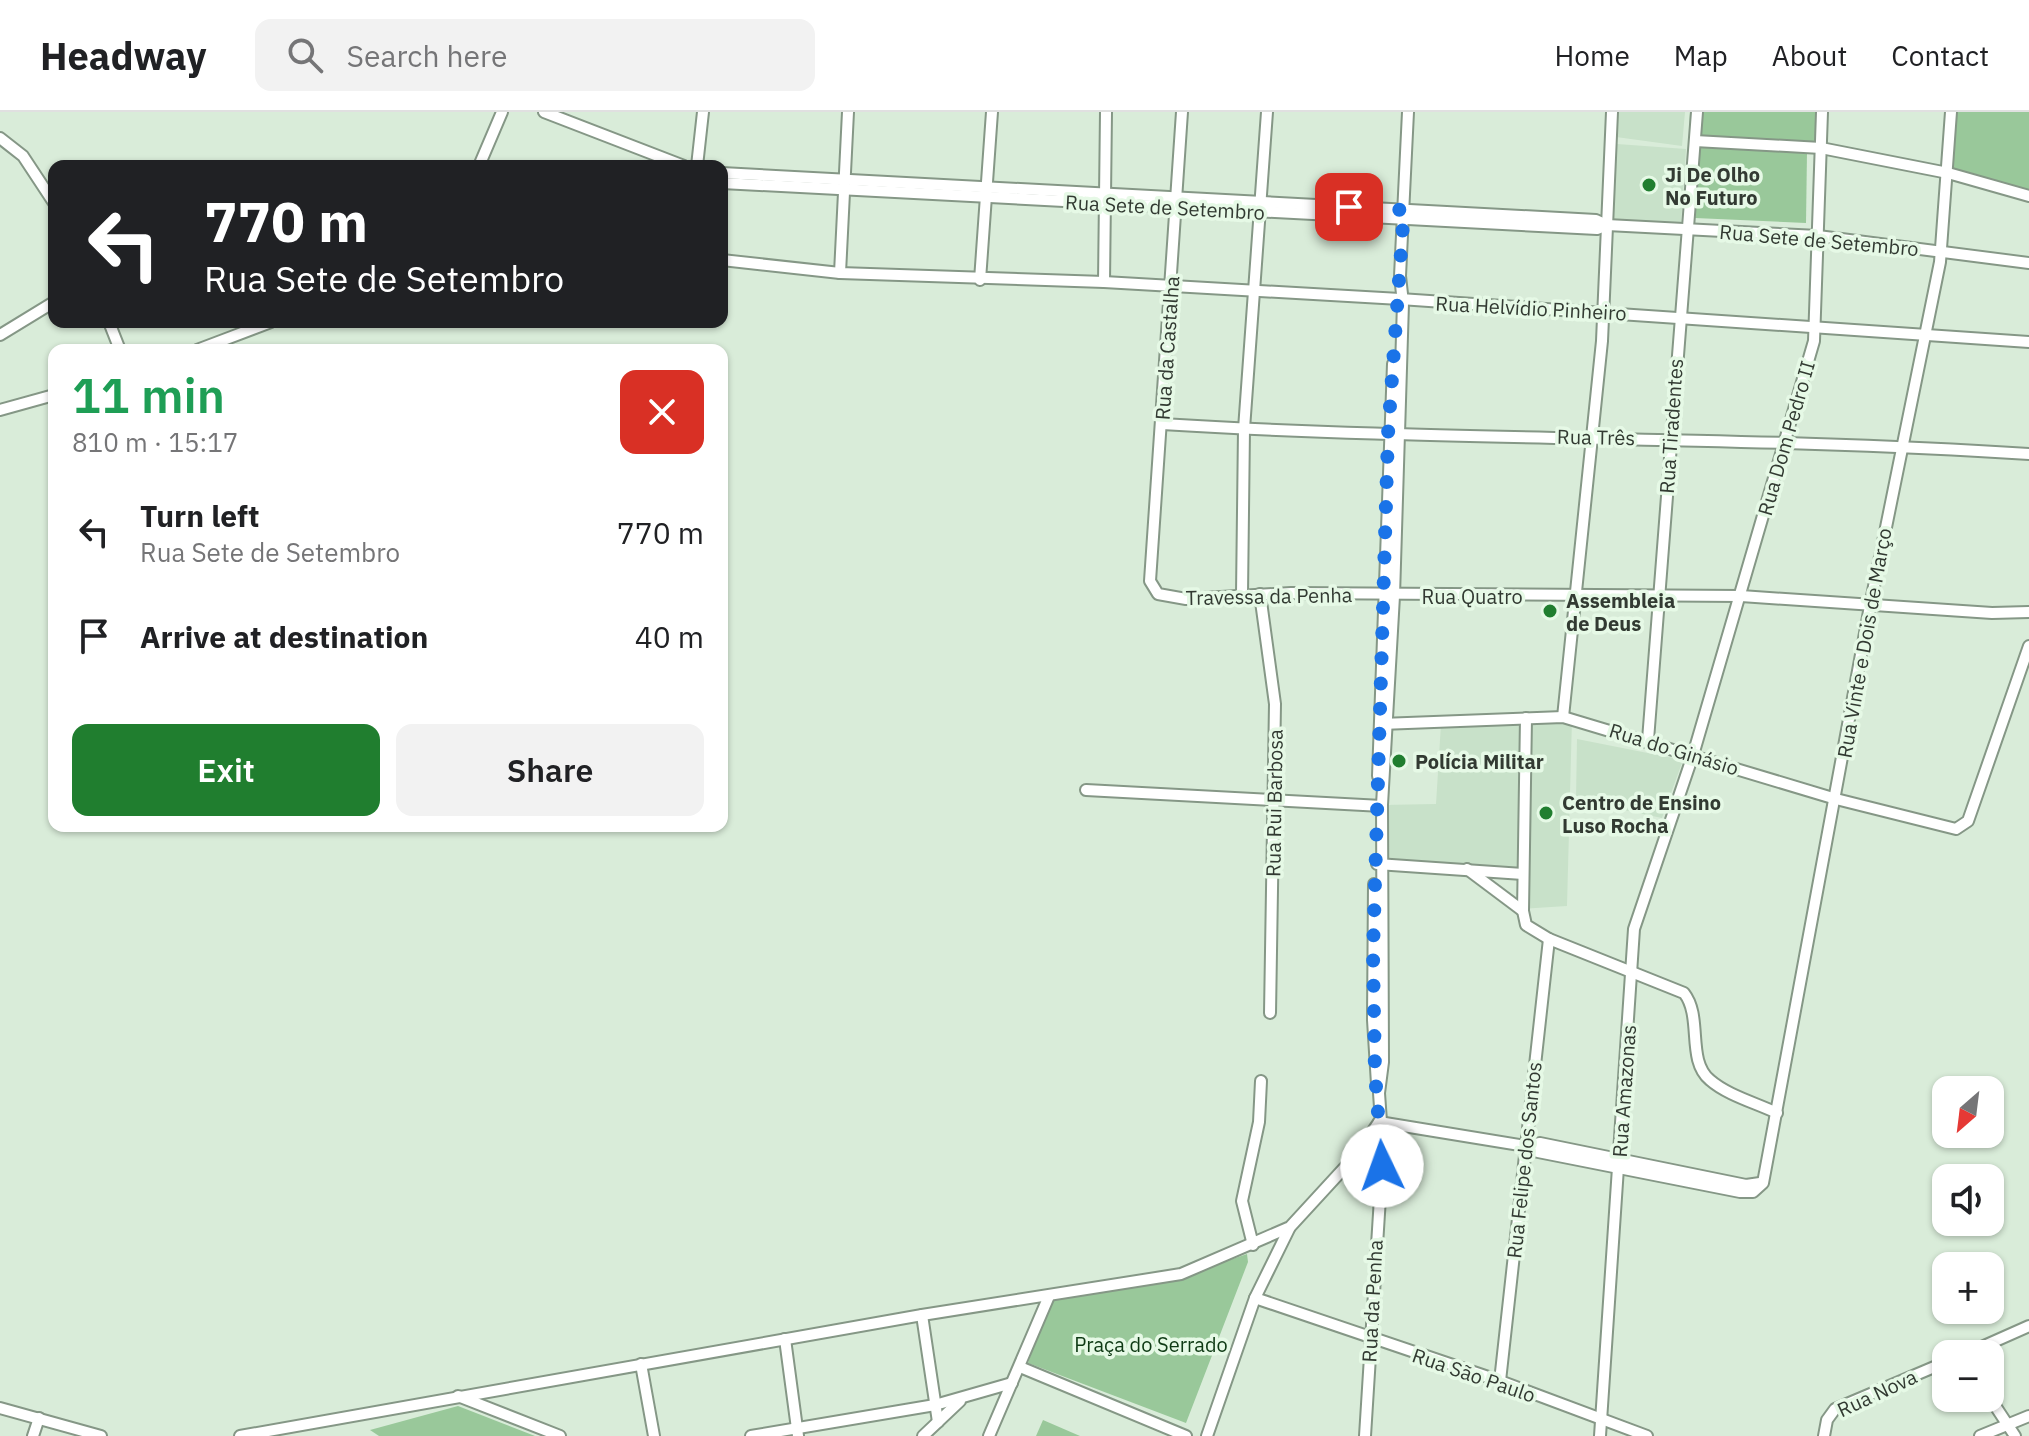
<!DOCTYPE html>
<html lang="en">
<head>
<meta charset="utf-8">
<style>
	:root { --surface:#fff; --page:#f2f2f2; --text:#202124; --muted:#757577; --line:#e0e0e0; --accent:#207e2f }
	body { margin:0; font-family:"IBM Plex Sans",sans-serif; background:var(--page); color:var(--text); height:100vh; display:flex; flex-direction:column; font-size:30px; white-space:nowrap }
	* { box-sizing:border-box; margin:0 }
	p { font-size:26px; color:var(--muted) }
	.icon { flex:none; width:44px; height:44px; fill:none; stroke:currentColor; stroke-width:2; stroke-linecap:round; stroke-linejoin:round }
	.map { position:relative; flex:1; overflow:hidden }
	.side { position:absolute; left:48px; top:232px; width:680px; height:488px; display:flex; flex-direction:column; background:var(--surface); border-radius:16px; box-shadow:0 2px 6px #0004 }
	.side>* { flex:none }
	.hud { position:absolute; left:48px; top:48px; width:680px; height:168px; border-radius:16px; box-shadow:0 2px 6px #0004; background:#202124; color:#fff; overflow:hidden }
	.needle { width:52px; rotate:208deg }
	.tools { position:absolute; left:1932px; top:964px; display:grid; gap:16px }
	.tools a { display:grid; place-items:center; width:72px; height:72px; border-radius:16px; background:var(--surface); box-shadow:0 2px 6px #0004; font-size:40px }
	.pin { position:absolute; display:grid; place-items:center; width:68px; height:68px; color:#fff; margin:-34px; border-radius:16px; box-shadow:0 4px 12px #0006 }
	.me { position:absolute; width:88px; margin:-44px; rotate:357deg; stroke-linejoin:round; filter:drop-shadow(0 0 6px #0008) }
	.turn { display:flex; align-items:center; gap:28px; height:168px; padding:0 24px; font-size:36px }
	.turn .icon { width:104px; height:104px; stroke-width:2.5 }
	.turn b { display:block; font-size:56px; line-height:68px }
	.round { display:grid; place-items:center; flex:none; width:84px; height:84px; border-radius:16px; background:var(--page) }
	.overview { display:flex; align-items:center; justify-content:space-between; height:136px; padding:0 24px }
	h1 { font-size:48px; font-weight:600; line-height:60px; color:#1e9e55 }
	.action { display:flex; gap:16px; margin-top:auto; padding:16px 24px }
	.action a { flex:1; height:92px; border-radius:16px; background:var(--accent); color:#fff; font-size:32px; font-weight:600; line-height:92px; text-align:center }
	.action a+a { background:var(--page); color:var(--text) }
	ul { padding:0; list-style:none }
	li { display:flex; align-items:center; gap:24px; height:104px; padding:0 24px }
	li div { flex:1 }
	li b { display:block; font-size:30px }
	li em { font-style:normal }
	header { display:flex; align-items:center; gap:48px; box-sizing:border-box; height:112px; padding:0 40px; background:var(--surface); border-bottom:2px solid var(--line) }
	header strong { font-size:38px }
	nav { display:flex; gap:44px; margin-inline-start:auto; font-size:28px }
	.search { width:560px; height:72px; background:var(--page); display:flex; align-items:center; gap:20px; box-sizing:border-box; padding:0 28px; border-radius:16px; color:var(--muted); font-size:30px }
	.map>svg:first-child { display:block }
	.built { fill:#c8e1c9 }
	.green { fill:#99c89a }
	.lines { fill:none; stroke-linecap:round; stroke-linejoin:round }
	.minor-casing { stroke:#859786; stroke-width:14 }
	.minor { stroke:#fff; stroke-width:10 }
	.route { stroke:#1a73e8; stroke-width:14; stroke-dasharray:0 25.2 }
	.poi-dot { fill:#207e2f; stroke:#e6f9e6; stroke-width:3 }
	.labels { text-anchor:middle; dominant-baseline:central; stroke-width:7; stroke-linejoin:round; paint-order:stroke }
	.poi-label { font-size:20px; font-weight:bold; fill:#323a32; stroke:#e6f9e6; text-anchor:start }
	.street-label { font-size:20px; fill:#323a32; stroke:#e6f9e6 }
	.park-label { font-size:20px; fill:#0e3a14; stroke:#e6f9e6 }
</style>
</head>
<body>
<header>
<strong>Headway</strong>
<div class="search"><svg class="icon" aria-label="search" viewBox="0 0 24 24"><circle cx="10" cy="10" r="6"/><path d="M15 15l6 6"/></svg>Search here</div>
<nav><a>Home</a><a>Map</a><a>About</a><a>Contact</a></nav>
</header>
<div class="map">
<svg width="2029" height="1324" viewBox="0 0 2029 1324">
	<rect width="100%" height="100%" fill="#d9ecd9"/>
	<g class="built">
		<polygon points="1619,0 1685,0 1682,34 1616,25"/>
		<polygon points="1617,32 1686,37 1681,113 1611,108"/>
		<polygon points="1572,607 1567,794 1519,797 1520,760 1381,747 1382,693 1436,692 1441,612"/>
		<polygon points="1577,627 1683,648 1662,706 1576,688"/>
	</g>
	<g class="green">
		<polygon points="1690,0 1817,0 1815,31 1689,25"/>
		<polygon points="1951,0 2029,0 2029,84 1948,61"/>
		<polygon points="1699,34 1807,40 1806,111 1695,106"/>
		<polygon points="1247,1142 1248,1150 1186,1311 1028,1251 1049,1188 1172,1168"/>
		<polygon points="458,1294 535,1324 379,1324 370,1318"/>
		<polygon points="1043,1308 1080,1324 1036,1324"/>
	</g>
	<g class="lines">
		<defs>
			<g id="minor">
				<polyline points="544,0 684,54"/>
				<polyline points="1182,0 1150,469 1158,482 1186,487 1291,481 1741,484 1992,501 2029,500"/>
				<polyline points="0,26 23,44 54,91"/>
				<polyline points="1695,29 1821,36 1948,61 2029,84"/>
				<polyline points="479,54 502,0"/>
				<polyline points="697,54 703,0"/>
				<polyline points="722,61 1596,108 1607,113 1818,124 2029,151"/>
				<polyline points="722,71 1597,117 1607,113"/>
				<polyline points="722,148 840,161 1104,170 1400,187 2029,230"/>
				<polyline points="840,161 848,0"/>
				<polyline points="980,168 992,0"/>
				<polyline points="1104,170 1106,0"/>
				<polyline points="109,210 120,238"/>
				<polyline points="0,223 54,190"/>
				<polyline points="197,238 271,210"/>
				<polyline points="0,298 54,283"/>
				<path d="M1162 312C1451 330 1740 323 2029 342"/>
				<polyline points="1242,482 1244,317 1267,0"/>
				<polyline points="1260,482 1275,592 1270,901"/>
				<polyline points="1563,605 1602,229 1612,0"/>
				<path d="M1526 606 1523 799 1526 813 1549 827 1684 881C1703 905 1686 948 1710 968 1727 983 1756 991 1777 1001"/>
				<polyline points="1381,612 1563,605 1836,687 1956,717 1968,709 2029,534"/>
				<polyline points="1648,628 1697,0"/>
				<polyline points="1378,664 1393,252"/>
				<polyline points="1086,678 1382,694"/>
				<polyline points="1377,752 1523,762"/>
				<polyline points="1467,757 1523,799"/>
				<polyline points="1374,772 1373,908 1377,972"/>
				<polyline points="1379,1010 1526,1034 1540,1031 1746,1073 1760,1071"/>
				<polyline points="1526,1034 1538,1040 1740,1080 1753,1080 1763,1071 1870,494 1940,150 1951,0"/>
				<polyline points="1253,1133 1242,1089 1259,1010 1261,969"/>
				<polyline points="1255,1186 1500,1269 1647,1324"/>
				<polyline points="922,1203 938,1310"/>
				<polyline points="785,1227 798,1324"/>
				<polyline points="1966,1242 2029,1214"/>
				<polyline points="641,1252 654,1324"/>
				<polyline points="1020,1255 1186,1324"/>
				<polyline points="1500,1269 1549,827"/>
				<polyline points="458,1284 560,1324"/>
				<polyline points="1990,1286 2015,1324"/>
				<polyline points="0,1296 101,1324"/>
				<polyline points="33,1324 39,1306"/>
				<polyline points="240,1324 922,1203 1181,1162 1290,1115 1358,1041 1379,1010"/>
				<polyline points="751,1324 935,1293 1012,1271"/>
				<polyline points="923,1324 960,1289"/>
				<polyline points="989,1324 1049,1184"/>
				<polyline points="1207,1324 1255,1186 1289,1117"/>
				<polyline points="1365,1324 1383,1038 1379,981 1383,950 1382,693 1394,484 1403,191 1400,164 1408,0"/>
				<polyline points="1600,1324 1634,817 1693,643 1814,229 1822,0"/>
				<polyline points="1824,1324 1827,1308 1835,1297 1946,1250"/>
				<polyline points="1980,1324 2029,1304"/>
			</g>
		</defs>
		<use href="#minor" class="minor-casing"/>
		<use href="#minor" class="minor"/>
	</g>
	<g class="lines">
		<polyline class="route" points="1349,95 1404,98 1388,322 1373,841 1375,961 1382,1054"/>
	</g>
	<g class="poi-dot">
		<circle cx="1649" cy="73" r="8"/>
		<circle cx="1550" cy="499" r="8"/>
		<circle cx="1399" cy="649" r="8"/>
		<circle cx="1546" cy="701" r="8"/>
	</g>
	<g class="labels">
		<g class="poi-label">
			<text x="1665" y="62">Ji De Olho<tspan x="1665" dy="23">No Futuro</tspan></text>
			<text x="1566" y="488">Assembleia<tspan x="1566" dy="23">de Deus</tspan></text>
			<text x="1415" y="649">Polícia Militar</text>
			<text x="1562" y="690">Centro de Ensino<tspan x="1562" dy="23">Luso Rocha</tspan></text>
		</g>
		<g class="street-label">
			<text transform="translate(1165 95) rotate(3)">Rua Sete de Setembro</text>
			<text transform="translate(1819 128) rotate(5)">Rua Sete de Setembro</text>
			<text transform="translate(1531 196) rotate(3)">Rua Helvídio Pinheiro</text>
			<text transform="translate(1167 236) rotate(-86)">Rua da Castalha</text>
			<text transform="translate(1671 314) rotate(-86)">Rua Tiradentes</text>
			<text transform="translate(1596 325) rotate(1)">Rua Três</text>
			<text transform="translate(1786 326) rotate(-74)">Rua Dom Pedro II</text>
			<text transform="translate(1269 484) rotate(-1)">Travessa da Penha</text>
			<text x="1472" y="484">Rua Quatro</text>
			<text transform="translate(1864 531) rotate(-80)">Rua Vinte e Dois de Março</text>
			<text transform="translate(1674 637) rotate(17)">Rua do Ginásio</text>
			<text transform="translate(1274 691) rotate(-89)">Rua Rui Barbosa</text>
			<text transform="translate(1624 979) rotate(-86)">Rua Amazonas</text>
			<text transform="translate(1524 1048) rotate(-84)">Rua Felipe dos Santos</text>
			<text transform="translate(1372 1189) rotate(-87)">Rua da Penha</text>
			<text transform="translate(1474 1263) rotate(19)">Rua São Paulo</text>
			<text transform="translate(1877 1281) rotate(-25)">Rua Nova</text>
		</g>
		<g class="park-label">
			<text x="1151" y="1232">Praça do Serrado</text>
		</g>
	</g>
</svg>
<div class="tools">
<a><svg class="needle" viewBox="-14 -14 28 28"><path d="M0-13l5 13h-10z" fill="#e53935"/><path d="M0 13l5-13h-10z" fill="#757577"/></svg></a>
<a><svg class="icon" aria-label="sound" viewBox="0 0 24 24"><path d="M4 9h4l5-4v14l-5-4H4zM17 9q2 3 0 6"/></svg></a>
<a>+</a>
<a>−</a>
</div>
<div class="pin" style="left:1349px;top:95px;background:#d93025"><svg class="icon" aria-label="arrive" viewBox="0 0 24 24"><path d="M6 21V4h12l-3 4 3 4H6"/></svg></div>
<svg class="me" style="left:1382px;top:1054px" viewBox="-20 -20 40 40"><circle r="19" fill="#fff"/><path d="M0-13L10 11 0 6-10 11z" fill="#1a73e8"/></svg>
<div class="hud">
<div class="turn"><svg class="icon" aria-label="left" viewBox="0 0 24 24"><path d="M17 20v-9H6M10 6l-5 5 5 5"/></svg><div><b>770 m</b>Rua Sete de Setembro</div></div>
</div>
<section class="side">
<div class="overview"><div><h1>11 min</h1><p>810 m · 15:17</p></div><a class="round" style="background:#d93025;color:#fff"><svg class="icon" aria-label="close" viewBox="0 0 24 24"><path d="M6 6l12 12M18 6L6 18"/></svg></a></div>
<ul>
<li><svg class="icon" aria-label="left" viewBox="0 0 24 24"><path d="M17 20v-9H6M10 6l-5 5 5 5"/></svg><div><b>Turn left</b><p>Rua Sete de Setembro</p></div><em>770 m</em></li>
<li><svg class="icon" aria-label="arrive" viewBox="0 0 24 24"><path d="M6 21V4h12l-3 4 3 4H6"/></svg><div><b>Arrive at destination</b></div><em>40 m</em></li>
</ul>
<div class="action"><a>Exit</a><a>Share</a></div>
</section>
</div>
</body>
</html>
